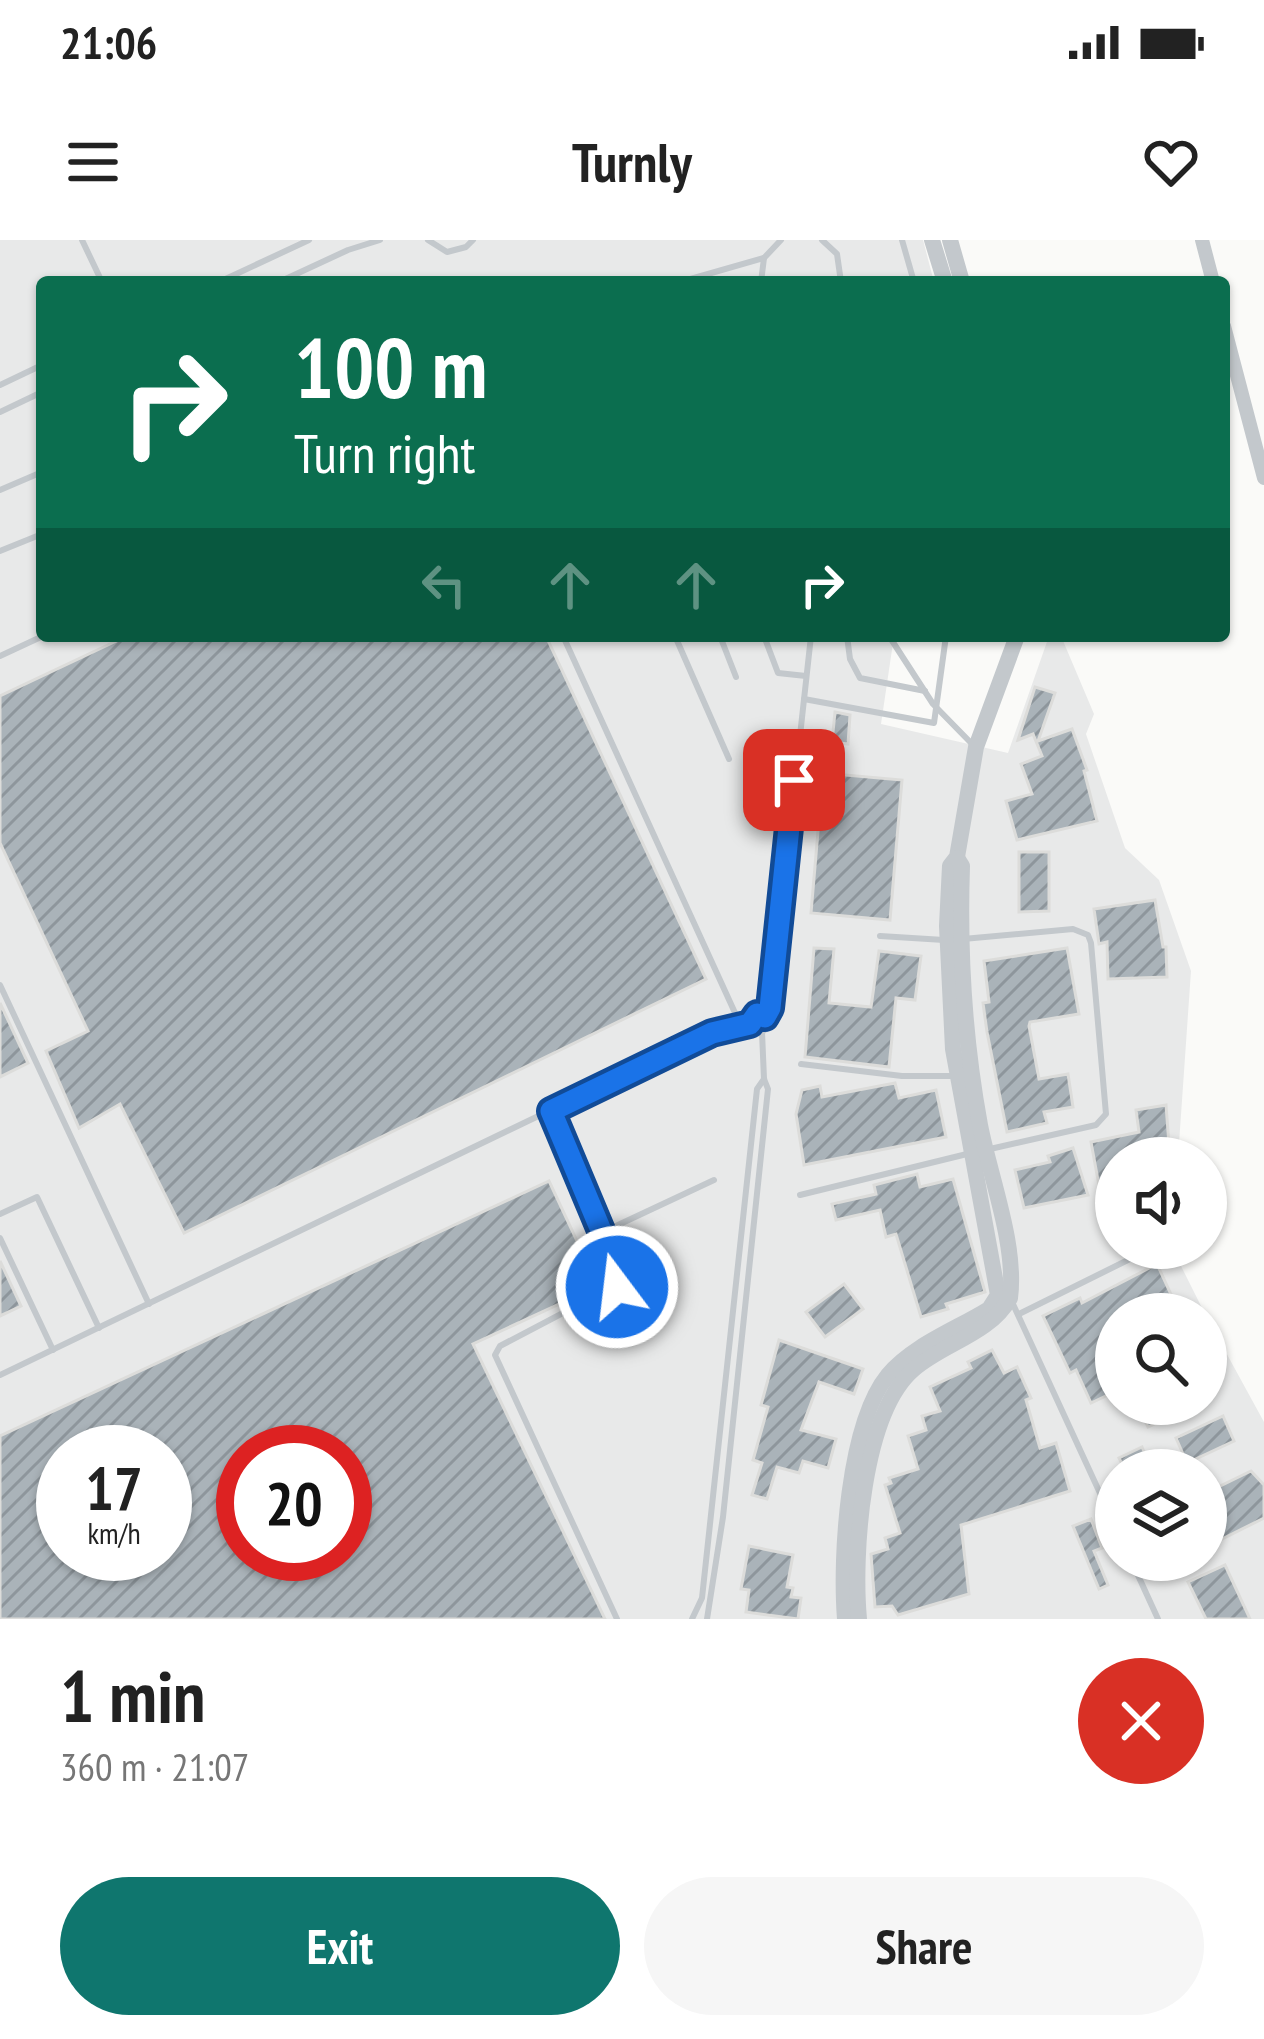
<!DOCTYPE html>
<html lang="en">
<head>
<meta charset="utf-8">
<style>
	:root { --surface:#fff; --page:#f6f6f6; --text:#222; --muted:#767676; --accent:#0f766e }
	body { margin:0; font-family:"PT Sans Narrow",sans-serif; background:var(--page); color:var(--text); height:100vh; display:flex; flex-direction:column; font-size:45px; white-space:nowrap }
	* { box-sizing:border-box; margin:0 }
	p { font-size:39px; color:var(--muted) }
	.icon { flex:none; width:66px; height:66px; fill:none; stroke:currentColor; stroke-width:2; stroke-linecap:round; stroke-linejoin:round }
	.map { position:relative; height:1379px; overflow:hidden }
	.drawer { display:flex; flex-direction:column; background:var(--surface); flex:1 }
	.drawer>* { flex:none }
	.hud { position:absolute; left:36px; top:36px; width:1194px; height:366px; border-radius:12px; box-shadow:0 3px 9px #0004; background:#0b6e4f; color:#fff; overflow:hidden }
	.controls { position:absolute; left:1095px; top:897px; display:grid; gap:24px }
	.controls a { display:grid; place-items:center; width:132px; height:132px; border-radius:50%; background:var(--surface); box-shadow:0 3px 9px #0004; font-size:60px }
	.speed { position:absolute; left:36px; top:1185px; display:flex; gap:24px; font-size:60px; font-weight:700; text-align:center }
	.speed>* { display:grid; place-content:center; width:156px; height:156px; border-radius:50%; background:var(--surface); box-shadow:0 3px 9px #0004; line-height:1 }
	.speed small { font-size:30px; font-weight:400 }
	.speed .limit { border:18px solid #d22; background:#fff; color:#111 }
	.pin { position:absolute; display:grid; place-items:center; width:102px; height:102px; color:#fff; margin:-51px; border-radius:24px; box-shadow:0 6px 18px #0006 }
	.me { position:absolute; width:132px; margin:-66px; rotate:345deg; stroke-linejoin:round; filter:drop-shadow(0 0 9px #0008) }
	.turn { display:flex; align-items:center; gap:42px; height:252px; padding:0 60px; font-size:54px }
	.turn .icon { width:156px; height:156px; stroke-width:2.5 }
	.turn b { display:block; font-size:84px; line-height:102px }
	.lanes { display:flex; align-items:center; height:114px; padding:0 60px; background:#0003; justify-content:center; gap:60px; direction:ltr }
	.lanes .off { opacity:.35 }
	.round { display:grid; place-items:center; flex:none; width:126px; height:126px; border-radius:63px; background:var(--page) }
	.head { display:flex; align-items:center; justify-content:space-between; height:204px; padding:0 60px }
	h1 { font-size:72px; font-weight:600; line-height:90px }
	.button { display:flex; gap:24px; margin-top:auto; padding:24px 60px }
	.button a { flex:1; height:138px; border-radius:72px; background:var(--accent); color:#fff; font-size:48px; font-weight:600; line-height:138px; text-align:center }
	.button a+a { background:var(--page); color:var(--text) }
	.status { display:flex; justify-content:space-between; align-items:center; height:84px; padding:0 60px; background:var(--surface); direction:ltr }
	.status svg { height:33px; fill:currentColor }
	header { display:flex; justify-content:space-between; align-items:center; height:156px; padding:0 60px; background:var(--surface); font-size:54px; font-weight:600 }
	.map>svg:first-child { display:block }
	.built { fill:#e8e9e9; fill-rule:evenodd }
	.building { fill:url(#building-hatch); stroke:#dcdcda; stroke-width:3; fill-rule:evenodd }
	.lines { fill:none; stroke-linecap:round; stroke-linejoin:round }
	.service { stroke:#c3c8cc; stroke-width:6 }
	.minor { stroke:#c3c8cc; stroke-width:14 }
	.tertiary { stroke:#c3c8cc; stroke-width:16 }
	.route-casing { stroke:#114b97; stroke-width:30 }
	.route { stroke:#1a73e8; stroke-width:21 }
</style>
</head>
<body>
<div class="status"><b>21:06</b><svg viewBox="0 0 49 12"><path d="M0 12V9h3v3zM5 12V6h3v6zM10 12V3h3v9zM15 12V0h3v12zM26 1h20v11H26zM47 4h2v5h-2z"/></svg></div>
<header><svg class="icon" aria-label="menu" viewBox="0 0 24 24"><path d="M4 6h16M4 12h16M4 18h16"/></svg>Turnly<svg class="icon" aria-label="heart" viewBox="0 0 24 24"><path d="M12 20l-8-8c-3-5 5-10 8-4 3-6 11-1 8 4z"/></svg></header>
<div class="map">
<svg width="1264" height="1379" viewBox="0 0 1264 1379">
	<defs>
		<pattern id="building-hatch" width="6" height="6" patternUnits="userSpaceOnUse" patternTransform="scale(3)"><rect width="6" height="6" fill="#aab3b9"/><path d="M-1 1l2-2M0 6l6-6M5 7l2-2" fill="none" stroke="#8e969c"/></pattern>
	</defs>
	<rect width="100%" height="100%" fill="#fafaf8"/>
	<path class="built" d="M0 0H923L934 42H42V396H894L881 484 1008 513 1049 396H1061L1094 474 1086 494 1125 608 1159 640 1191 731 1178 918H1116V1008H1172L1205 1074H1116V1164H1206V1076L1264 1182V1379H0ZM63 1212H165V1314H63ZM243 1212H345V1314H243ZM1116 1230H1206V1320H1116Z"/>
	<g class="building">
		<polygon points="127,396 546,396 706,739 184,993 120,864 79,888 46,811 88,791 0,603 0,456"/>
		<polygon points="1035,447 1055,453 1038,501 1072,489 1087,530 1084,531 1097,581 1017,600 1006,561 1032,554 1021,524 1042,516 1033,494 1018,500"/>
		<polygon points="835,472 850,475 848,504 832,502"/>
		<polygon points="823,533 902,540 890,680 811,673"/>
		<polygon points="1019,612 1049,612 1049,671 1019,672"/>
		<polygon points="1155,660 1163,707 1166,707 1167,737 1108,739 1107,702 1099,704 1094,669"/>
		<polygon points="814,708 834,709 829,763 871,767 879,711 921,716 915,760 896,758 889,827 805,817"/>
		<polygon points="1067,708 1079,774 1030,782 1029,786 1039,839 1068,834 1073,867 1044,872 1047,883 1007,892 987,792 983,763 989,762 984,721"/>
		<polygon points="0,763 28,823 0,837"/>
		<polygon points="895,843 899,858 936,850 946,897 804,925 796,874 802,850 820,846 822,857"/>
		<polygon points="1166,865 1170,918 1116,918 1116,974 1112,974 1106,949 1100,951 1091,902 1139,892 1136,870"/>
		<polygon points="1073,908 1088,955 1024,968 1015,930 1050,922 1048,916"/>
		<polygon points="917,934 920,947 953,939 985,1052 946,1064 948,1069 921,1077 896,994 886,997 880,970 836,980 832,964 876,954 874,945"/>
		<path d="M549 941 598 1046 473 1104 605 1379H0V1196ZM63 1212H165V1314H63ZM243 1212H345V1314H243Z"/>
		<polygon points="0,1021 21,1066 0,1076"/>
		<polygon points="1157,1024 1180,1074 1116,1074 1116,1108 1099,1120 1114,1152 1091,1163 1076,1130 1070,1133 1043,1076 1080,1058 1082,1063"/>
		<polygon points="844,1044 863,1069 825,1097 806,1072"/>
		<polygon points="779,1100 863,1129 854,1154 819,1142 801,1190 836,1199 828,1228 803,1221 799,1233 777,1227 767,1259 752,1255 762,1223 753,1220 768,1167 761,1165"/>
		<polygon points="992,1110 1004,1133 1017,1127 1031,1158 1026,1160 1040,1208 1056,1203 1070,1251 961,1285 969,1354 898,1375 892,1366 875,1367 871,1314 888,1309 885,1298 900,1293 885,1245 891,1243 889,1238 918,1229 908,1196 926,1190 922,1176 940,1171 930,1147 971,1128 968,1122"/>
		<polygon points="1137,1164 1197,1164 1148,1187"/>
		<polygon points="1223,1176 1234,1201 1187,1223 1176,1198"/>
		<polygon points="1142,1207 1152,1230 1125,1230 1119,1218"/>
		<polygon points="1251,1231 1264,1245 1264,1278 1206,1307 1206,1253"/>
		<polygon points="1091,1279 1102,1308 1094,1311 1108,1345 1099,1349 1073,1286"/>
		<polygon points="749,1306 793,1315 787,1347 793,1348 791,1357 801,1358 798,1379 746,1372 749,1350 741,1349"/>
		<polygon points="1225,1325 1250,1379 1206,1379 1188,1342"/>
	</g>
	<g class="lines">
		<g class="service">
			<polyline points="82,0 102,42"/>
			<polyline points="428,0 447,12 466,7 473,0"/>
			<polyline points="822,0 837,14 841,42"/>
			<polyline points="902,0 914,42"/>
			<polyline points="219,42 309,0"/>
			<polyline points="279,42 348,10 380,0"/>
			<polyline points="680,42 764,18"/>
			<polyline points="761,42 764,18 781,0"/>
			<polyline points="0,145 42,125"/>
			<polyline points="0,172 42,152"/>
			<polyline points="0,250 42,232"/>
			<polyline points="0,311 42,294"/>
			<polyline points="563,396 741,786"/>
			<polyline points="675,396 729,519"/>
			<polyline points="720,396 736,437"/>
			<polyline points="764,396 778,433 806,436"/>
			<polyline points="847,396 850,419 860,438 925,451"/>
			<polyline points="889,396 933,464 974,506"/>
			<polyline points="0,416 43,396"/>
			<polyline points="804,459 934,483 946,396"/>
			<polyline points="880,696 944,700"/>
			<polyline points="963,699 1073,689 1088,695 1091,703 1106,874 1096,885 990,909"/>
			<polyline points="0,745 149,1064"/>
			<circle cx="759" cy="783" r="9"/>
			<polyline points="765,777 770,768 811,396"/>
			<polyline points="801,824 902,836 952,836"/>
			<polyline points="551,871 620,1043 500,1106 495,1115 617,1379"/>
			<polyline points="800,955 971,913"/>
			<polyline points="0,974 37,957 99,1088"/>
			<polyline points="603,992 714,940"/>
			<polyline points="0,998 53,1110"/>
			<polyline points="1012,1062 1116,1288"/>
			<polyline points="1019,1074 1140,1014"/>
			<polyline points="0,1135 711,793 750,784"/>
			<polyline points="1131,1320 1158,1379"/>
			<polyline points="692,1379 702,1358 757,849 764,839"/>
			<polyline points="707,1379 723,1277 768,849 764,839 762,792"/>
		</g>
		<g class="minor">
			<polyline points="1202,0 1213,42"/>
			<polyline points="1224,86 1264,238"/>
		</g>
		<g class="tertiary">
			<polyline points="932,0 945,42"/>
			<polyline points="950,0 962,42"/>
			<path d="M845 1379C840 1317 848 1184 888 1135 913 1105 957 1089 989 1069L998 1055 953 809 947 686 950 626 957 617 976 507 1017 396"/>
			<path d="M859 1379C853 1315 862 1173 914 1129 944 1103 990 1094 1010 1058 1017 1005 990 937 980 885 964 798 959 714 962 626L957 618"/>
		</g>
	</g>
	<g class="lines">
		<defs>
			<polyline id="route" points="617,1047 618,1031 551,871 712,793 750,784 757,774 765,777 770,768 794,540"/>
		</defs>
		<use href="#route" class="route-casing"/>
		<use href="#route" class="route"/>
	</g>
</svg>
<div class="controls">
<a><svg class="icon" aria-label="sound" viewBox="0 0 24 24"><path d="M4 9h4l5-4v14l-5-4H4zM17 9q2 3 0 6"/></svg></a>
<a><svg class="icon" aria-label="search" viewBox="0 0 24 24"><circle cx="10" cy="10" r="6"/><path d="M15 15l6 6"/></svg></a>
<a><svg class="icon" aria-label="layers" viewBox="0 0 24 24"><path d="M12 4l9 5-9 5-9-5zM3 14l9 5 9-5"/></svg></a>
</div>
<div class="speed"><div>17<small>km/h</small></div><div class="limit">20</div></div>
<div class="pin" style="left:794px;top:540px;background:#d93025"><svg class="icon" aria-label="arrive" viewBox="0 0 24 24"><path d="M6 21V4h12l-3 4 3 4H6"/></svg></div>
<svg class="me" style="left:617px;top:1047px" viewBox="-20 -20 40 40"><circle r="17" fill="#1a73e8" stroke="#fff" stroke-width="3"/><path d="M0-11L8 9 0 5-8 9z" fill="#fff"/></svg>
<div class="hud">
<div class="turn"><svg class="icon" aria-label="right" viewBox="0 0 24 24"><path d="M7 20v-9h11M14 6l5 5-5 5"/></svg><div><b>100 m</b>Turn right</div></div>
<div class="lanes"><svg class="icon off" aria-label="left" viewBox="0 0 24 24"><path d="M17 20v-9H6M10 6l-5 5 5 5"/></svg><svg class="icon off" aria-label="ahead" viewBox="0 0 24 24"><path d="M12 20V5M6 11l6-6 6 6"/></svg><svg class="icon off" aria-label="ahead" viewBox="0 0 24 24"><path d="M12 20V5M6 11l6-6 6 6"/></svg><svg class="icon" aria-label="right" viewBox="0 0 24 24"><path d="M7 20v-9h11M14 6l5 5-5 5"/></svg></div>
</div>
</div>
<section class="drawer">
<div class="head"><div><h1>1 min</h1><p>360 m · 21:07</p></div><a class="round" style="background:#d93025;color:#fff"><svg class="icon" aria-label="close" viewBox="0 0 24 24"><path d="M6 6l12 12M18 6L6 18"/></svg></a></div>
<div class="button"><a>Exit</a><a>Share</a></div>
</section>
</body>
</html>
